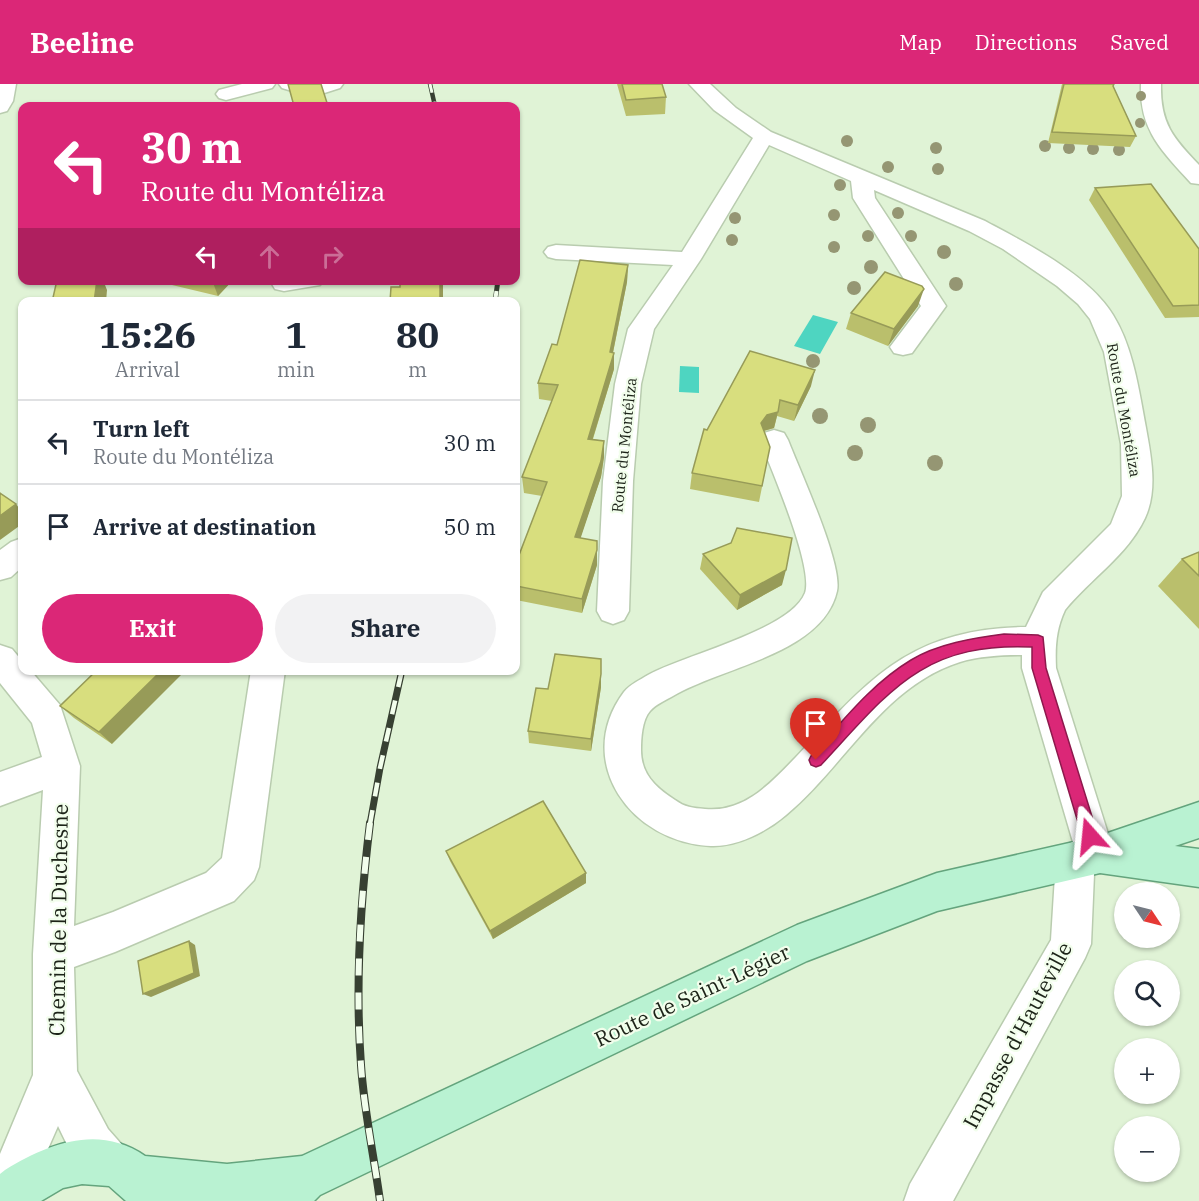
<!DOCTYPE html>
<html lang="en">
<head>
<meta charset="utf-8">
<style>
	:root { --surface:#fff; --page:#f2f2f3; --text:#1f2937; --muted:#747a83; --line:#e0e1e3; --accent:#db2777 }
	body { margin:0; font-family:"IBM Plex Serif",serif; background:var(--page); color:var(--text); height:100vh; display:flex; flex-direction:column; font-size:22px; white-space:nowrap }
	* { box-sizing:border-box; margin:0 }
	p { font-size:20px; color:var(--muted) }
	.icon { flex:none; width:33px; height:33px; fill:none; stroke:currentColor; stroke-width:2; stroke-linecap:round; stroke-linejoin:round }
	.map { position:relative; flex:1; overflow:hidden }
	.drawer { position:absolute; left:18px; top:213px; width:502px; height:378px; display:flex; flex-direction:column; background:var(--surface); border-radius:12px; box-shadow:0 2px 4px #0004 }
	.drawer>* { flex:none }
	.banner { position:absolute; left:18px; top:18px; width:502px; height:183px; border-radius:12px; box-shadow:0 2px 4px #0004; background:#db2777; color:#fff; overflow:hidden }
	.needle { width:39px; rotate:125deg }
	.controls { position:absolute; left:1114px; top:798px; display:grid; gap:12px }
	.controls a { display:grid; place-items:center; width:66px; height:66px; border-radius:50%; background:var(--surface); box-shadow:0 2px 4px #0004; font-size:30px }
	.pin { position:absolute; display:grid; place-items:center; width:51px; height:51px; color:#fff; margin:-62px -26px; border-radius:50% 50% 50% 0; rotate:-45deg; box-shadow:0 0 6px #0007 }
	.pin .icon { rotate:45deg }
	.me { position:absolute; width:66px; margin:-33px; rotate:342deg; stroke-linejoin:round; filter:drop-shadow(0 0 4px #0008) }
	.turn { display:flex; align-items:center; gap:21px; height:126px; padding:0 24px; font-size:27px }
	.turn .icon { width:78px; height:78px; stroke-width:2.5 }
	.turn b { display:block; font-size:42px; line-height:51px }
	.lanes { display:flex; align-items:center; height:57px; padding:0 24px; background:#0003; justify-content:center; gap:30px; direction:ltr }
	.lanes .off { opacity:.35 }
	.eta { display:flex; justify-content:space-evenly; align-items:center; height:102px; text-align:center }
	.eta b { font-size:36px; font-weight:700; line-height:42px }
	.primary-button { display:flex; gap:12px; margin-top:auto; padding:12px 24px }
	.primary-button a { flex:1; height:69px; border-radius:36px; background:var(--accent); color:#fff; font-size:24px; font-weight:700; line-height:69px; text-align:center }
	.primary-button a+a { background:var(--page); color:var(--text) }
	ul { padding:0; list-style:none }
	li { display:flex; align-items:center; gap:18px; height:84px; padding:0 24px; border-top:2px solid var(--line) }
	li div { flex:1 }
	li b { display:block; font-size:22px }
	li em { font-style:normal }
	header { display:flex; align-items:center; gap:36px; box-sizing:border-box; height:84px; padding:0 30px; background:var(--accent); color:#fff }
	header strong { font-size:28px }
	nav { display:flex; gap:33px; margin-inline-start:auto; font-size:21px }
	.map>svg:first-child { display:block }
	.water { fill:#4ed5c1 }
	.lines { fill:none; stroke-linecap:round; stroke-linejoin:round }
	.minor-casing { stroke:#b9ccaf; stroke-width:3 }
	.major-casing { stroke:#64a47d; stroke-width:3 }
	.minor { fill:#fff; fill-rule:evenodd }
	.major { fill:#b9f2d2; fill-rule:evenodd }
	.rail-far3-casing { stroke:#374032; stroke-width:4.5 }
	.rail-far2-casing { stroke:#374032; stroke-width:5 }
	.rail-far1-casing { stroke:#374032; stroke-width:7 }
	.rail-casing { stroke:#374032; stroke-width:8 }
	.rail-far3 { stroke:#f2feec; stroke-width:3; stroke-dasharray:9; stroke-linecap:butt }
	.rail-far2 { stroke:#f2feec; stroke-width:4; stroke-dasharray:11; stroke-linecap:butt }
	.rail-far1 { stroke:#f2feec; stroke-width:4.5; stroke-dasharray:14; stroke-linecap:butt }
	.rail { stroke:#f2feec; stroke-width:6; stroke-dasharray:17; stroke-linecap:butt }
	.tree { fill:#959673 }
	.wall { fill:#babf6c }
	.shaded-wall { fill:#979b58 }
	.building { fill:#d8de7e; stroke:#979b58; stroke-width:1.5 }
	.route { fill:#db2777; stroke:#8e194d; stroke-width:1.5 }
	.labels { text-anchor:middle; dominant-baseline:central; stroke-width:4.5; stroke-linejoin:round; paint-order:stroke }
	.far-street-label { font-size:15px; fill:#1c2318; stroke:#f2feec }
	.near-street-label { font-size:21px; fill:#1c2318; stroke:#f2feec }
</style>
</head>
<body>
<header>
<strong>Beeline</strong>
<nav><a>Map</a><a>Directions</a><a>Saved</a></nav>
</header>
<div class="map">
<svg width="1199" height="1117" viewBox="0 0 1199 1117">
	<rect width="100%" height="100%" fill="#e0f3d6"/>
	<g class="water">
		<polygon points="813,231 838,238 820,270 794,262"/>
		<polygon points="680,282 699,283 699,309 679,308"/>
	</g>
	<g class="lines">
		<defs>
			<g id="minor">
				<polygon points="0,0 16,0 13,17 7,27 0,29"/>
				<polygon points="242,0 275,0 272,4 226,16 219,14 216,10 219,6"/>
				<polygon points="279,0 343,0 340,4 312,13 282,4"/>
				<path d="M689 0H710L736 24 771 48 985 137C1026 159 1088 190 1113 231 1133 263 1139 306 1146 344 1151 372 1158 406 1145 434 1127 472 1091 494 1065 526 1056 545 1055 563 1056 584L1115 772 1110 785 1094 790 1091 860 1085 874 953 1117H904L910 1100 1051 856 1056 776 1061 763 1073 758 1022 584V571C1002 571 980 572 960 578 883 602 844 683 786 731 766 748 737 763 711 762 632 759 572 678 624 608 630 600 640 596 648 591 684 571 791 546 805 509 814 483 771 385 760 356L764 349 774 346 784 349 788 356C800 387 843 480 837 507 823 570 721 583 673 612 666 616 656 620 650 627 642 636 641 654 641 666 641 690 655 703 675 716 684 723 693 724 705 725 744 729 771 699 796 673 871 594 909 545 1026 543L1043 508 1111 440 1122 412 1121 360 1104 268 1090 235 1078 220 1057 202 1003 165 969 147 874 106 875 114 946 222 912 269 903 271 894 269 890 263 921 222 853 114 851 97 769 61 701 175 654 245 641 300 633 397 629 527 624 536 613 540 602 536 597 527 603 397 615 300 628 245 673 181 556 175 548 173 544 168 548 163 556 161 682 168 753 54 714 26Z"/>
				<path d="M1141 0H1161C1160 39 1173 54 1199 81V100L1191 99C1162 67 1139 46 1141 0Z"/>
				<polygon points="274,196 323,196 320,201 284,207 275,205 272,200"/>
				<polygon points="22,454 22,483 11,493 0,496 0,466 11,458"/>
				<path d="M0 561 12 565 22 577V586H30L60 621 80 682 74 842 113 828 206 789 222 774 251 586H285L259 783 254 796 234 817 115 868 74 883 77 987 108 1045 123 1062 130 1078 123 1094 107 1101C78 1089 71 1068 58 1042L25 1117H0V1070L33 991V870L43 706 0 722V688L42 673 32 639 0 599Z"/>
			</g>
			<path id="major" d="M1199 718V754L1175 762 1199 765V803L1100 789 937 827 807 877 320 1111 314 1117H126L109 1102 82 1100 63 1104 41 1117H0V1090L5 1086C49 1059 99 1040 145 1072L227 1080 302 1072 797 841 937 789 1096 753Z"/>
		</defs>
		<use href="#minor" class="minor-casing"/>
		<use href="#major" class="major-casing"/>
		<use href="#minor" class="minor"/>
		<use href="#major" class="major"/>
		<defs>
			<polyline id="rail-far3" points="430,0 435,22"/>
			<polyline id="rail-far2" points="495,218 498,196"/>
			<polyline id="rail-far1" points="370,740 380,684 402,586"/>
			<path id="rail" d="M370 739C360 820 355 900 361 981 364 1027 374 1072 380 1117"/>
		</defs>
		<use href="#rail-far3" class="rail-far3-casing"/>
		<use href="#rail-far2" class="rail-far2-casing"/>
		<use href="#rail-far1" class="rail-far1-casing"/>
		<use href="#rail" class="rail-casing"/>
		<use href="#rail-far3" class="rail-far3"/>
		<use href="#rail-far2" class="rail-far2"/>
		<use href="#rail-far1" class="rail-far1"/>
		<use href="#rail" class="rail"/>
	</g>
	<g class="tree">
		<circle cx="1141" cy="12" r="5"/>
		<circle cx="1140" cy="39" r="5"/>
		<circle cx="847" cy="57" r="6"/>
		<circle cx="1045" cy="62" r="6"/>
		<circle cx="936" cy="64" r="6"/>
		<circle cx="1069" cy="64" r="6"/>
		<circle cx="1093" cy="65" r="6"/>
		<circle cx="1119" cy="66" r="6"/>
		<circle cx="888" cy="83" r="6"/>
		<circle cx="938" cy="85" r="6"/>
		<circle cx="840" cy="101" r="6"/>
		<circle cx="898" cy="129" r="6"/>
		<circle cx="834" cy="131" r="6"/>
		<circle cx="735" cy="134" r="6"/>
		<circle cx="868" cy="152" r="6"/>
		<circle cx="911" cy="152" r="6"/>
		<circle cx="732" cy="156" r="6"/>
		<circle cx="834" cy="163" r="6"/>
		<circle cx="944" cy="168" r="7"/>
		<circle cx="871" cy="183" r="7"/>
		<circle cx="956" cy="200" r="7"/>
		<circle cx="854" cy="204" r="7"/>
		<circle cx="813" cy="277" r="7"/>
		<circle cx="820" cy="332" r="8"/>
		<circle cx="868" cy="341" r="8"/>
		<circle cx="855" cy="369" r="8"/>
		<circle cx="935" cy="379" r="8"/>
	</g>
	<g class="wall">
		<polygon points="617,0 662,0 666,13 665,30 626,32"/>
		<polygon points="1062,0 1114,0 1113,2 1136,52 1130,63 1048,59"/>
		<polygon points="1095,104 1199,165 1199,233 1165,234 1089,116"/>
		<polygon points="628,181 627,198 613,269 614,269 614,285 593,355 604,357 604,373 601,393 580,454 597,481 582,529 516,516 516,479 542,412 524,409 522,393 552,317 539,315 538,299 557,261"/>
		<polygon points="170,196 233,196 218,212 172,201"/>
		<polygon points="918,222 888,262 846,245 851,229"/>
		<polygon points="811,302 794,337 777,332 774,344 764,347 770,363 759,418 690,405 692,389 707,346"/>
		<polygon points="1199,468 1199,545 1158,502 1182,475"/>
		<polygon points="703,470 782,501 737,526 700,485"/>
		<polygon points="97,586 112,660 74,634 60,622"/>
		<polygon points="601,603 591,667 529,659 528,647 548,605"/>
		<polygon points="446,767 586,799 493,855 450,777"/>
	</g>
	<g class="shaded-wall">
		<polygon points="628,181 627,198 611,278 614,269 614,285 588,370 588,355 610,268"/>
		<polygon points="97,196 103,196 107,206 106,218 94,218"/>
		<polygon points="212,196 233,196 218,212"/>
		<rect x="440" y="196" width="3" height="22"/>
		<polygon points="924,205 918,222 888,262 894,245"/>
		<polygon points="815,286 811,302 794,337 798,321"/>
		<polygon points="778,328 774,344 763,347 761,339 767,331"/>
		<polygon points="604,357 604,373 601,393 576,468 575,453"/>
		<polygon points="16,420 22,428 22,440 0,456 0,432"/>
		<polygon points="597,457 597,481 582,529 582,515"/>
		<polygon points="786,486 782,501 737,526 740,511"/>
		<polygon points="162,586 186,586 112,660 99,648"/>
		<polygon points="601,590 601,603 591,667 591,655"/>
		<polygon points="586,789 586,799 493,855 490,847"/>
		<polygon points="189,857 195,861 200,892 151,913 143,910"/>
	</g>
	<g class="building">
		<polygon points="288,0 321,0 328,22 294,22"/>
		<polygon points="622,0 662,0 666,13 626,16"/>
		<polygon points="1064,0 1114,0 1113,2 1136,52 1052,48"/>
		<polygon points="1151,100 1199,165 1199,221 1173,222 1095,104"/>
		<polygon points="580,176 628,181 610,268 614,269 588,355 604,357 601,377 575,453 597,457 597,466 582,515 516,502 516,479 547,398 522,393 558,301 538,299 552,260 557,261"/>
		<polygon points="885,188 922,202 924,205 894,245 851,229"/>
		<polygon points="57,196 97,196 94,218 52,218"/>
		<polygon points="400,196 440,196 440,218 390,218 391,203 400,203"/>
		<polygon points="750,267 815,286 798,321 780,316 778,328 767,331 761,339 770,363 762,402 692,389 704,345 707,346"/>
		<polygon points="0,409 16,420 0,432"/>
		<polygon points="737,444 792,454 786,486 740,511 703,470 731,459"/>
		<polygon points="1199,468 1199,492 1182,475"/>
		<polygon points="555,570 601,575 601,590 591,655 528,647 536,604 548,605"/>
		<polygon points="97,586 162,586 99,648 60,622"/>
		<polygon points="543,717 586,789 490,847 446,767"/>
		<polygon points="189,857 194,889 143,910 138,877"/>
	</g>
	<path class="route" d="M1004 550 1038 551 1043 553 1046 584 1098 752 1095 757 1090 759 1084 757 1082 752 1032 584V563C922 558 889 608 821 681L816 683 811 681 809 676 811 672C842 638 871 600 911 576 937 560 973 554 1004 550Z"/>
	<g class="labels">
		<g class="far-street-label">
			<text transform="translate(1124 326) rotate(80)">Route du Montéliza</text>
			<text transform="translate(624 361) rotate(-84)">Route du Montéliza</text>
		</g>
		<g class="near-street-label">
			<text transform="translate(58 836) rotate(-89)">Chemin de la Duchesne</text>
			<text transform="translate(692 911) rotate(-25)">Route de Saint-Légier</text>
			<text transform="translate(1017 951) rotate(-62)">Impasse d'Hauteville</text>
		</g>
	</g>
</svg>
<div class="controls">
<a><svg class="needle" viewBox="-14 -14 28 28"><path d="M0-13l5 13h-10z" fill="#e53935"/><path d="M0 13l5-13h-10z" fill="#747a83"/></svg></a>
<a><svg class="icon" aria-label="search" viewBox="0 0 24 24"><circle cx="10" cy="10" r="6"/><path d="M15 15l6 6"/></svg></a>
<a>+</a>
<a>−</a>
</div>
<div class="pin" style="left:816px;top:676px;background:#d93025"><svg class="icon" aria-label="arrive" viewBox="0 0 24 24"><path d="M6 21V4h12l-3 4 3 4H6"/></svg></div>
<svg class="me" style="left:1090px;top:752px" viewBox="-20 -20 40 40"><path d="M0-17L14 15 0 8-14 15z" fill="#db2777" stroke="#fff" stroke-width="4"/></svg>
<div class="banner">
<div class="turn"><svg class="icon" aria-label="left" viewBox="0 0 24 24"><path d="M17 20v-9H6M10 6l-5 5 5 5"/></svg><div><b>30 m</b>Route du Montéliza</div></div>
<div class="lanes"><svg class="icon" aria-label="left" viewBox="0 0 24 24"><path d="M17 20v-9H6M10 6l-5 5 5 5"/></svg><svg class="icon off" aria-label="ahead" viewBox="0 0 24 24"><path d="M12 20V5M6 11l6-6 6 6"/></svg><svg class="icon off" aria-label="right" viewBox="0 0 24 24"><path d="M7 20v-9h11M14 6l5 5-5 5"/></svg></div>
</div>
<section class="drawer">
<div class="eta">
<div><b>15:26</b><p>Arrival</p></div>
<div><b>1</b><p>min</p></div>
<div><b>80</b><p>m</p></div>
</div>
<ul>
<li><svg class="icon" aria-label="left" viewBox="0 0 24 24"><path d="M17 20v-9H6M10 6l-5 5 5 5"/></svg><div><b>Turn left</b><p>Route du Montéliza</p></div><em>30 m</em></li>
<li><svg class="icon" aria-label="arrive" viewBox="0 0 24 24"><path d="M6 21V4h12l-3 4 3 4H6"/></svg><div><b>Arrive at destination</b></div><em>50 m</em></li>
</ul>
<div class="primary-button"><a>Exit</a><a>Share</a></div>
</section>
</div>
</body>
</html>
